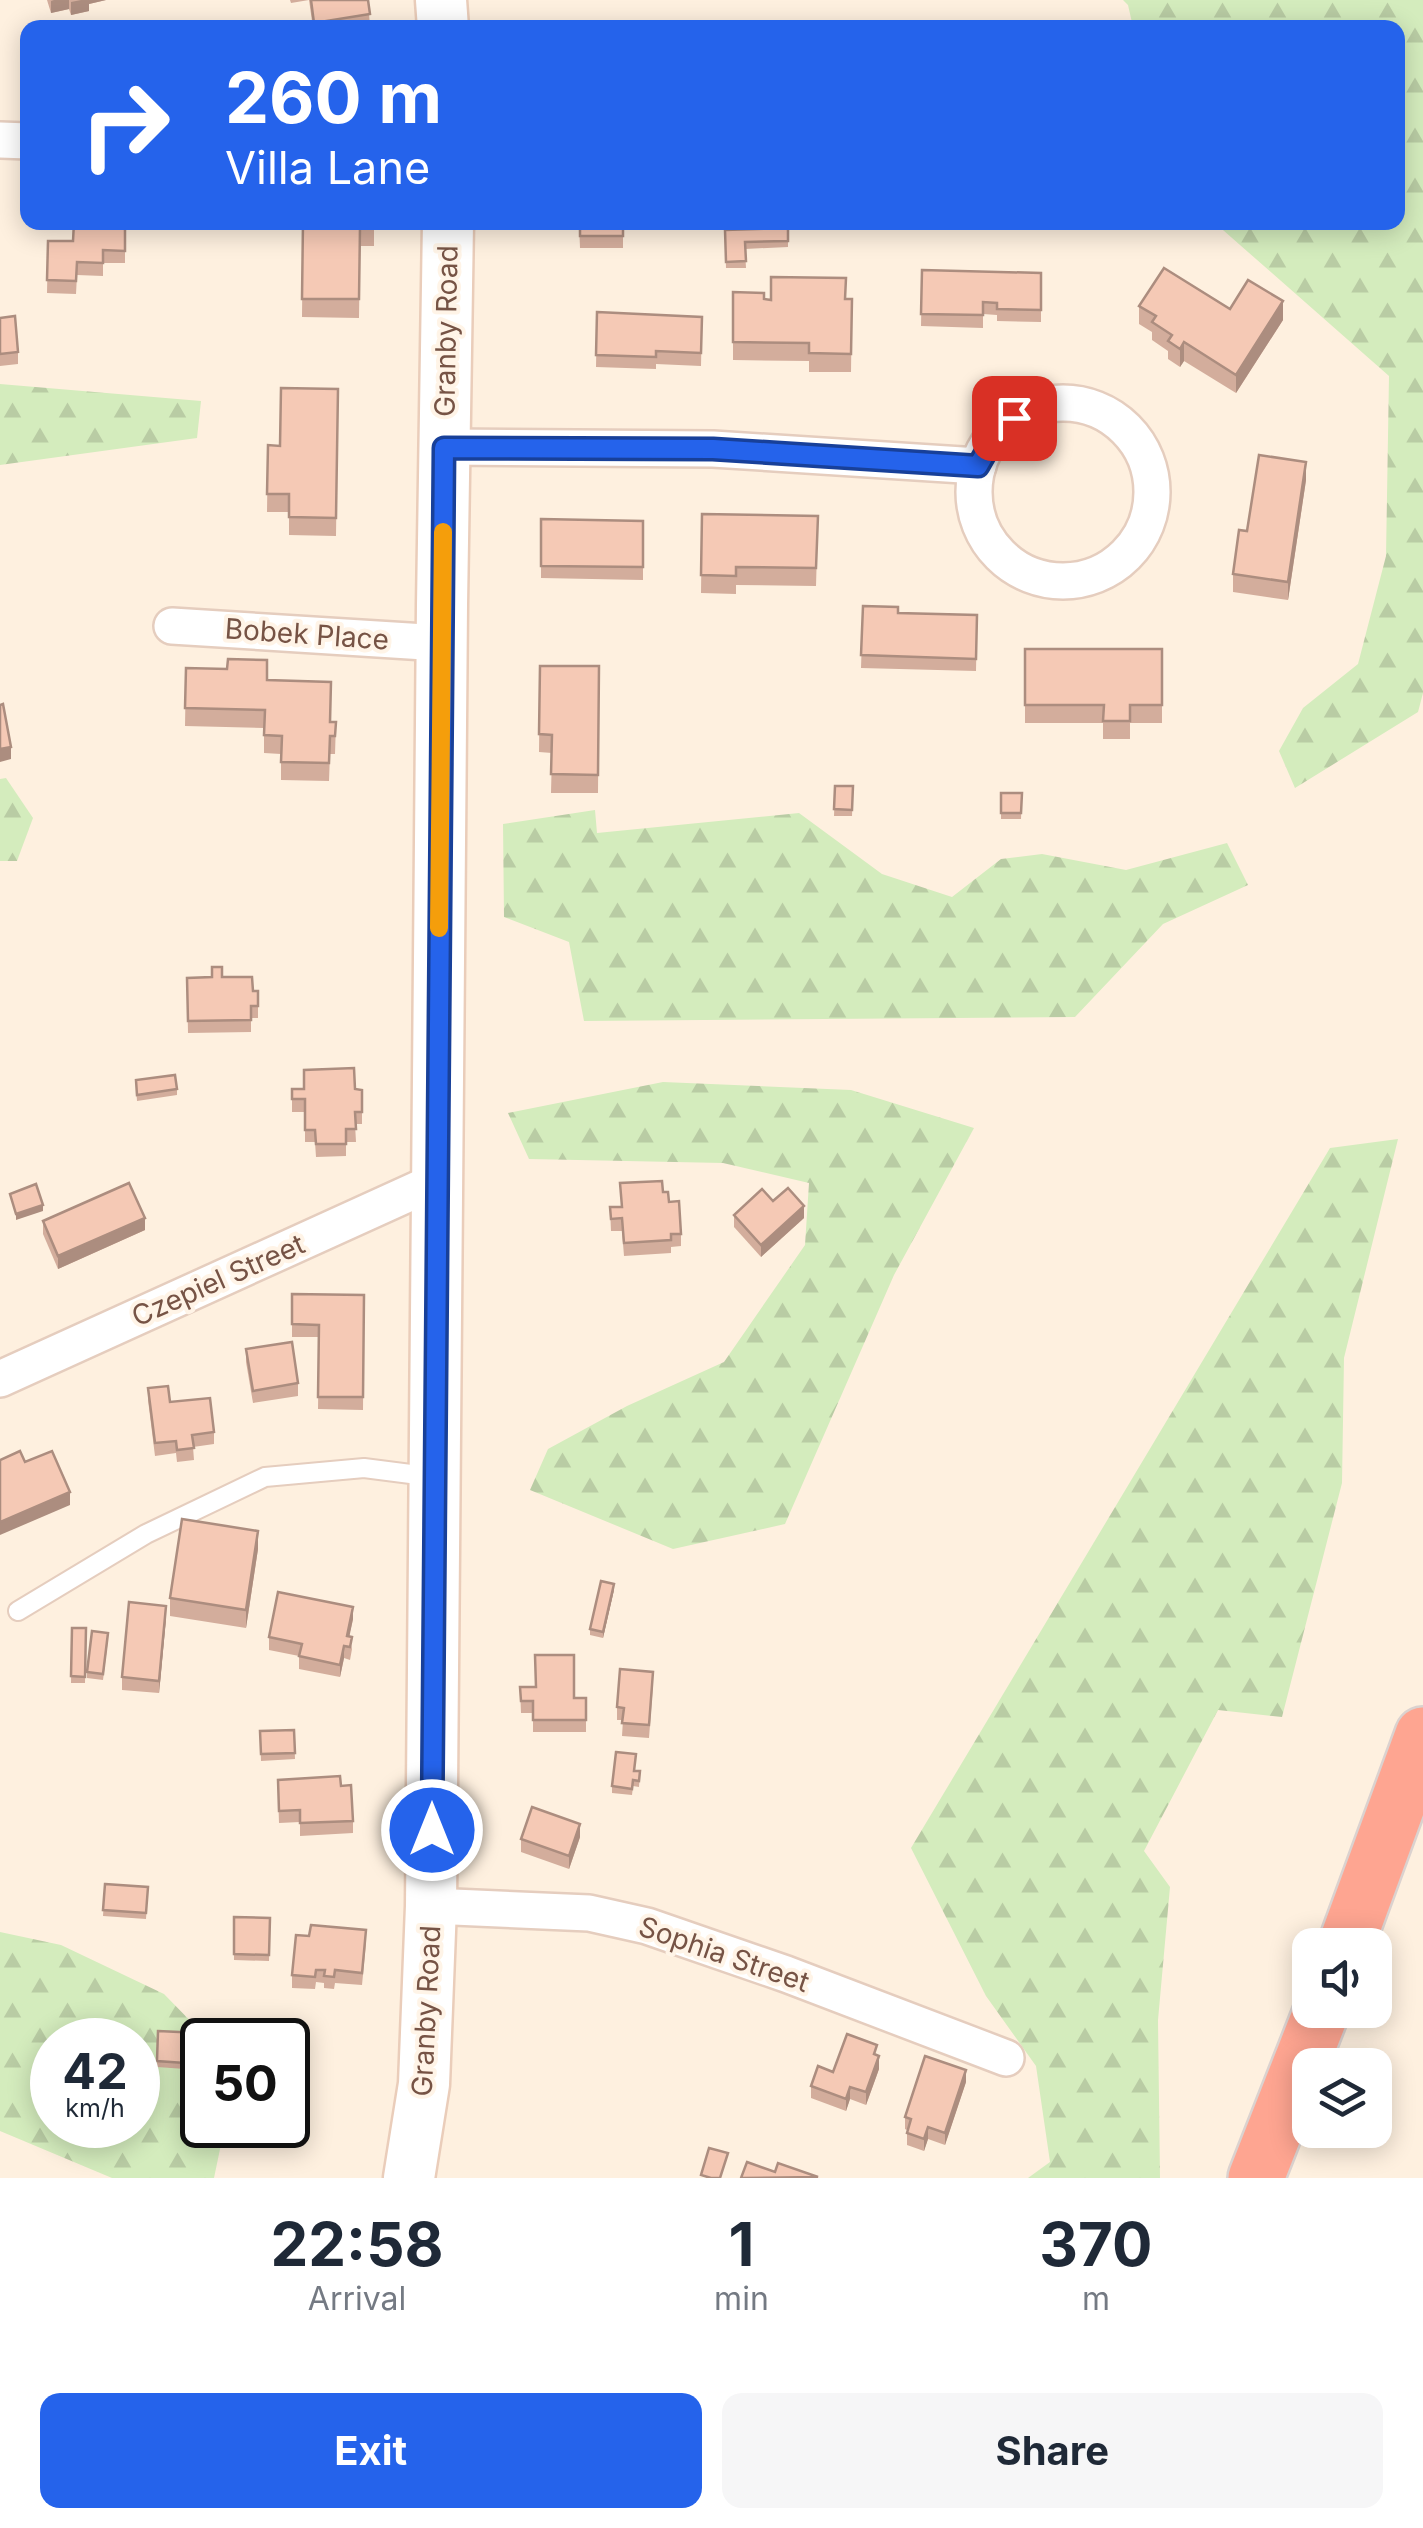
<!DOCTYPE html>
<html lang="en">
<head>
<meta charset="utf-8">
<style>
	:root { --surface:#fff; --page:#f6f6f7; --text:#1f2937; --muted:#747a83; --accent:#2563eb }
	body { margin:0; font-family:Inter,sans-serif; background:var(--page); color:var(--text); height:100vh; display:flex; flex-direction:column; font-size:38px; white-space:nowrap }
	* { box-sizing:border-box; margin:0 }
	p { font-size:32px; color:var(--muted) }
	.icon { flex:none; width:55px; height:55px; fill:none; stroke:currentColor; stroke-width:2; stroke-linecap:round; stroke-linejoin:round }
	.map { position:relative; height:2178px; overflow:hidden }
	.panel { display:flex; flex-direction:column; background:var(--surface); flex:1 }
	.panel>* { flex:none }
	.hud { position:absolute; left:20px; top:20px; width:1385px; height:210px; border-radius:20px; box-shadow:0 5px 25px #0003; background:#2563eb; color:#fff; overflow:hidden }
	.fabs { position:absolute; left:1292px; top:1928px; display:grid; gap:20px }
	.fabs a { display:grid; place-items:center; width:100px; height:100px; border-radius:20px; background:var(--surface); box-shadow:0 5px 25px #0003; font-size:50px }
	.speed { position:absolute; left:30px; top:2018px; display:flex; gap:20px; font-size:50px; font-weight:700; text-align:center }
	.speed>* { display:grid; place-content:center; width:130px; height:130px; border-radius:50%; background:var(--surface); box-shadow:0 5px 25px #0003; line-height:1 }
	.speed small { font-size:25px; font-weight:400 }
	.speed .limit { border:5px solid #111; border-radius:15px; background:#fff; color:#111 }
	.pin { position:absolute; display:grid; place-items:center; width:85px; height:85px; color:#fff; margin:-42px; border-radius:20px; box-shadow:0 5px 15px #0006 }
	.me { position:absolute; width:110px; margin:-55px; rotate:0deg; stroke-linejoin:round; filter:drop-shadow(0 0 8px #0008) }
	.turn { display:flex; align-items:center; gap:35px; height:210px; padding:0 40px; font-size:45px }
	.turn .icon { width:130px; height:130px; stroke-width:2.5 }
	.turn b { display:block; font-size:70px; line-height:85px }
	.eta { display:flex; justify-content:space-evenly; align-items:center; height:170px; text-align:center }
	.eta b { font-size:60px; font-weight:700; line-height:70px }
	.primary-button { display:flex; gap:20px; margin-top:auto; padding:20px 40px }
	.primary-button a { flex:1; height:115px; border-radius:20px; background:var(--accent); color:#fff; font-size:40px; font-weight:700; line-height:115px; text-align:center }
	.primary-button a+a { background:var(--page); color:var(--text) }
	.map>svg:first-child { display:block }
	.forest { fill:url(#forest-firs); fill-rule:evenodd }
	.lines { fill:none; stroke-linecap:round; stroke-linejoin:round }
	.service-casing { stroke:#e5cdbe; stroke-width:22 }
	.minor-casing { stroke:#e5cdbe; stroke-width:40 }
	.secondary-casing { stroke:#eacdba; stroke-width:55 }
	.motorway-casing { stroke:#dbd2cf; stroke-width:60 }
	.service { stroke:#fff; stroke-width:18 }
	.minor { stroke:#fff; stroke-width:35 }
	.secondary { stroke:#fff; stroke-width:50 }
	.motorway { stroke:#fea591; stroke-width:55 }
	.wall { fill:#d3ad9c }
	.shaded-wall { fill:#ac8d7f }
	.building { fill:#f5c9b5; stroke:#ac8d7f; stroke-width:2.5 }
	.route-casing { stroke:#184099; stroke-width:25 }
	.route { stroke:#2563eb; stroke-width:18 }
	.slow { stroke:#f59e0b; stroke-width:18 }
	.labels { text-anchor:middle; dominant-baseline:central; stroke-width:8; stroke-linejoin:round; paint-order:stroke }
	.street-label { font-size:28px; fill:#765345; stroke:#fff4e7 }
</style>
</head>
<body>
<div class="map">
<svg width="1423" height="2178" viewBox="0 0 1423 2178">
	<defs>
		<pattern id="forest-firs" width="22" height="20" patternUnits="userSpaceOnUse" patternTransform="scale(2.5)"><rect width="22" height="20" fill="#d4ecbd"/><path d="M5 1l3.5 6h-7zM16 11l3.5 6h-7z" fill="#b9cca4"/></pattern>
	</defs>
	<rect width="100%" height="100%" fill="#fef0df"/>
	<g class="forest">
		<polygon points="1123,0 1423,0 1423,693 1418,712 1295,788 1279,751 1303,708 1358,664 1386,556 1389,376 1215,223 1398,222 1398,28 1133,27 1128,5"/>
		<polygon points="0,384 201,401 197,438 0,465"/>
		<polygon points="6,778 33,818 17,861 0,861 0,779"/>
		<polygon points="595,810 597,833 799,813 882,874 952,897 1001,859 1042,854 1126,870 1227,843 1248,885 1163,924 1075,1017 584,1021 569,942 504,917 503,824"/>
		<polygon points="663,1082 851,1090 974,1128 894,1275 785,1524 673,1549 530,1490 548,1449 627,1406 724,1362 805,1245 809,1183 723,1163 529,1159 508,1113"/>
		<polygon points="1398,1139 1344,1358 1342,1483 1282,1717 1218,1710 1144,1851 1170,1887 1158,2020 1160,2178 1028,2178 1050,2162 1036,2066 986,1996 911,1848 1330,1148"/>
		<path d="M0 1932 61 1945 164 1994 209 2040H202V2125H225L214 2178H112L0 2131ZM52 2040H138V2125H52Z"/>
	</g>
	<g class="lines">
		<defs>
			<polyline id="service" points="18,1611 146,1534 265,1477 364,1468 434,1477"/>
			<g id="minor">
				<polyline points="0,140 28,141"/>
				<circle cx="1063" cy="492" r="89"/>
				<polyline points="444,447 713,449 978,466"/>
				<polyline points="172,626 441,643"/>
				<polyline points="0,1379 436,1181"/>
				<polyline points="431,1906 589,1913 647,1926 786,1974 1006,2058"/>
			</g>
			<g id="secondary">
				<polyline points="441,0 443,28"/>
				<polyline points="409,2178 424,2084 431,1906 442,605 448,222"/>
			</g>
			<g id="motorway">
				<polyline points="1346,1945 1423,1735"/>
				<polyline points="1256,2178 1322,2010"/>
			</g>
		</defs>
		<use href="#service" class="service-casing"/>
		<use href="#minor" class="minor-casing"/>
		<use href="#secondary" class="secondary-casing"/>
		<use href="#motorway" class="motorway-casing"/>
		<use href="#service" class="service"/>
		<use href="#minor" class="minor"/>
		<use href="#secondary" class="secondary"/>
		<use href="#motorway" class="motorway"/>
	</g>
	<g class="wall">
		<polygon points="47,0 106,0 89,4 89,11 71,15 69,9 51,13"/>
		<polygon points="290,0 368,0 370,27 313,28 309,0 291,3"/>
		<polygon points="125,222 125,263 103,263 103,276 77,275 76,294 47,293 48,241 73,241"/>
		<polygon points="303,222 374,222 374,246 360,246 359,318 302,317"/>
		<polygon points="579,222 623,222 623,248 580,248"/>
		<polygon points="788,228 788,247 745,249 746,268 726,268 725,230"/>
		<polygon points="922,270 1041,273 1041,322 997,321 997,315 983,314 983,328 921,326"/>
		<polygon points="733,292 764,299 852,299 851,372 809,372 809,361 733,360"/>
		<polygon points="1139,306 1230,309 1283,320 1236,393 1184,361 1180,367 1168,359 1168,351 1152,340 1152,332 1139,324"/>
		<polygon points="597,312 702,317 701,366 656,364 656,369 596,367"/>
		<polygon points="0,318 18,352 18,364 0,366"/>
		<polygon points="338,389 336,536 289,535 289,512 267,512 268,445 280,446"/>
		<polygon points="1306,480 1288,600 1233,592 1233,574 1247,531"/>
		<polygon points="702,514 818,516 816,586 736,585 736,594 701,593"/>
		<polygon points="541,519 643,521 643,580 541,578"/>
		<polygon points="863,606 898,613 977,615 976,671 861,668"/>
		<polygon points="1025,649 1162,649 1162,723 1130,723 1130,739 1103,739 1103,723 1025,723"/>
		<polygon points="540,666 599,666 598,793 551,793 552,753 539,752"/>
		<polygon points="186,668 267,680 330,722 336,722 335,754 330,754 329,781 281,780 281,754 264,753 264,728 185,726"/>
		<polygon points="835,786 853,786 852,816 834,816"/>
		<polygon points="1001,793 1022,793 1021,819 1001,819"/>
		<polygon points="222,977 253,991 258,991 258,1018 251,1018 251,1032 188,1033 187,978"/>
		<polygon points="136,1087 177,1089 177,1095 137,1101"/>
		<polygon points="292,1089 362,1090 362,1124 355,1124 356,1142 346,1142 346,1156 316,1157 315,1142 305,1142 305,1112 292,1112"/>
		<polygon points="663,1192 669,1202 681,1234 681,1246 671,1247 671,1253 624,1256 622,1231 611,1231 610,1207 621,1207"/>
		<polygon points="773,1201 804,1218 761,1257 734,1227 734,1215"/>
		<polygon points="43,1221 145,1230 58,1269 43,1234"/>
		<polygon points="292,1294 364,1295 363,1410 318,1409 319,1337 292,1337"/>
		<polygon points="246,1349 298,1383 298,1396 253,1403 246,1362"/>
		<polygon points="148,1388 214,1432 214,1444 193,1447 194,1460 177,1462 176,1453 155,1456 148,1400"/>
		<polygon points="258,1549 246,1628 170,1616 170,1598"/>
		<polygon points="614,1590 603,1638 590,1635 590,1629"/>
		<polygon points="166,1618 159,1693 122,1690 122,1677"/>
		<polygon points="353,1619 349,1636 352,1649 350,1660 344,1658 340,1677 299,1669 299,1656 269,1650 269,1637"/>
		<polygon points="72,1628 86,1628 85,1683 71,1683"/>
		<polygon points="108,1640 103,1680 87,1678 87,1672"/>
		<polygon points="653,1685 649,1738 622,1736 623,1720 617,1720 617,1707"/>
		<polygon points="520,1687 574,1698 586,1698 586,1732 533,1732 533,1713 521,1713"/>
		<polygon points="294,1730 295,1759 261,1761 260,1731"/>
		<polygon points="635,1771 640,1771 639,1787 633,1786 632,1795 612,1793 612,1786"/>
		<polygon points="341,1786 353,1821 353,1833 300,1836 300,1822 279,1823 278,1792"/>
		<polygon points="580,1837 569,1869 521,1852 521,1839"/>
		<polygon points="105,1884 148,1887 146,1919 103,1916"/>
		<polygon points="234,1917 270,1918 269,1961 234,1960"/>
		<polygon points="366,1943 362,1985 335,1983 334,1989 324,1988 324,1983 316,1982 315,1989 292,1988 292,1975"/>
		<polygon points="158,2031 200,2033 199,2070 157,2067"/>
		<polygon points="877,2055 879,2069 866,2105 850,2099 846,2111 811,2098 811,2086 833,2072"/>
		<polygon points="966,2082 945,2145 928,2139 924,2151 907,2145 907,2130 905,2129 905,2117"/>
	</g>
	<g class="shaded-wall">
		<polygon points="54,0 69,0 69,9 51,13 51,1"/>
		<polygon points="81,0 106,0 89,4 89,11 71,15 71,2"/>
		<polygon points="1283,301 1283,320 1236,393 1236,375"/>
		<polygon points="1184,342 1184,361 1180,367 1180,349"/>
		<polygon points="1306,462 1306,480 1288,600 1288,582"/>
		<polygon points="11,747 11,759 0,762 0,749"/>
		<polygon points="43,1205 43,1211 16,1220 16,1214"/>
		<polygon points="804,1206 804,1218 761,1257 761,1245"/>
		<polygon points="145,1218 145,1230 58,1269 58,1256"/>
		<polygon points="70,1492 70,1505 0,1535 0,1522"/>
		<polygon points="258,1531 258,1549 246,1628 246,1610"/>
		<polygon points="614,1584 614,1590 603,1638 603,1632"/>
		<polygon points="166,1606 166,1618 159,1693 159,1681"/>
		<polygon points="353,1607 353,1619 347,1648 347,1636"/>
		<polygon points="344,1646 344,1658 340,1677 340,1665"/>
		<polygon points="580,1824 580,1837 569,1869 569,1856"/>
		<polygon points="879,2056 879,2069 866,2105 866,2092"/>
		<polygon points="966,2070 966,2082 945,2145 945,2133"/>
		<polygon points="850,2087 850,2099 846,2111 846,2099"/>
		<polygon points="928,2127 928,2139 924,2151 924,2139"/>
	</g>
	<g class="building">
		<polygon points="311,0 368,0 370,14 314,23"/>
		<polygon points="74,222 125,222 125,251 103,250 103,263 77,262 76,281 47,280 48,241 73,241"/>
		<polygon points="303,222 374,222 374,227 360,227 359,299 302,299"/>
		<rect x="580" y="222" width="43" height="14"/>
		<polygon points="788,228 788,241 745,242 746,261 726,262 725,230"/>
		<polygon points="1164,268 1230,309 1248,280 1283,301 1236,375 1184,342 1180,349 1168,341 1172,335 1152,322 1156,316 1139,306"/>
		<polygon points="922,270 1041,273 1041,310 997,309 997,303 983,302 983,315 921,314"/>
		<polygon points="771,277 846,278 845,299 852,299 851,354 809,353 809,343 733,342 733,292 764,293 764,299 771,300"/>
		<polygon points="597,312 702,317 701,353 656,351 656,357 596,355"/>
		<polygon points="15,316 18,352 0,354 0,318"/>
		<polygon points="281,388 338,389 336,518 289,517 289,494 267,494 268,445 280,446"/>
		<polygon points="1259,455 1306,462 1288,582 1233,574 1239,530 1247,531"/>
		<polygon points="702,514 818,516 816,568 736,567 736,576 701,575"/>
		<polygon points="541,519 643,521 643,567 541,566"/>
		<polygon points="863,606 898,607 898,613 977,615 976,659 861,655"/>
		<polygon points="1025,649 1162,649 1162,705 1130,705 1130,721 1103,721 1104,705 1025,705"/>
		<polygon points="228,659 267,660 267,680 331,682 330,722 336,722 335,736 330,736 329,763 281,762 282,736 264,735 265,710 185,708 186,668 227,669"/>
		<polygon points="540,666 599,666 598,775 551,774 552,735 539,734"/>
		<polygon points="3,704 11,747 0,749 0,705"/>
		<polygon points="835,786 853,786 852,810 834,809"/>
		<polygon points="1001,793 1022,793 1021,813 1001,813"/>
		<polygon points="212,967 222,967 222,977 252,977 253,991 258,991 258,1006 251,1006 251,1020 188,1021 187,978 212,977"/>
		<polygon points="354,1068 355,1089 362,1090 362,1112 355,1112 356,1129 346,1129 346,1144 316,1144 315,1130 305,1130 305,1099 292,1099 292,1089 304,1089 304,1070"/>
		<polygon points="175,1075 177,1089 137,1095 136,1080"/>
		<polygon points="662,1181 663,1192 668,1192 669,1202 679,1201 681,1234 671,1234 671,1240 624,1243 622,1218 611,1219 610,1207 622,1207 620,1183"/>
		<polygon points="129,1183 145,1218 58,1256 43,1221"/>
		<polygon points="36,1184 43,1205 16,1214 10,1194"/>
		<polygon points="788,1188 804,1206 761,1245 734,1215 762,1189 773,1201"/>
		<polygon points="292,1294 364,1295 363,1397 318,1397 319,1325 292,1324"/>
		<polygon points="292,1342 298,1383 253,1391 246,1349"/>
		<polygon points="168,1386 170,1402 210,1398 214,1432 192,1435 194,1448 177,1450 176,1441 155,1443 148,1388"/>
		<polygon points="20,1451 25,1462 52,1451 70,1492 0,1522 0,1460"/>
		<polygon points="182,1519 258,1531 246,1610 170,1598"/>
		<polygon points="601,1581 614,1584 603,1632 590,1629"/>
		<polygon points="278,1592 353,1607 347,1636 352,1637 350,1647 344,1646 340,1665 299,1656 302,1644 269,1637"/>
		<polygon points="129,1602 166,1606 159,1681 122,1677"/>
		<polygon points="72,1628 86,1628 85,1677 71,1676"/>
		<polygon points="92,1631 108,1633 103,1674 87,1672"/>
		<polygon points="535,1655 574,1655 574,1698 586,1698 586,1720 533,1720 533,1701 521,1701 520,1687 536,1687"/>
		<polygon points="620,1669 653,1672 649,1725 622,1723 624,1708 617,1707"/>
		<polygon points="294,1730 295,1753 261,1754 260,1731"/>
		<polygon points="616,1752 636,1754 634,1771 640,1771 639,1781 633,1780 632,1789 612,1786"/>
		<polygon points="340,1776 341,1786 351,1785 353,1821 300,1823 300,1810 279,1811 278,1780"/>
		<polygon points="532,1807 580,1824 569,1856 521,1839"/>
		<polygon points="105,1884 148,1887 146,1913 103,1910"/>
		<polygon points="234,1917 270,1918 269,1955 234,1954"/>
		<polygon points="311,1925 366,1930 362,1973 335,1970 334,1977 324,1976 325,1970 316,1970 315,1977 292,1975 296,1935 309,1936"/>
		<polygon points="158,2031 200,2033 199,2064 157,2061"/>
		<polygon points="847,2034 877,2045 874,2054 879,2056 866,2092 850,2087 846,2099 811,2086 818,2066 833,2072"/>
		<polygon points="925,2056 966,2070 945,2133 928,2127 924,2139 907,2133 911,2119 905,2117"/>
		<polygon points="709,2148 728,2153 720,2178 711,2178 701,2175"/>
		<polygon points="747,2162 775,2172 778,2163 818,2177 741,2178"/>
	</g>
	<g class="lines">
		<defs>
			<polyline id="route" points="432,1830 444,448 713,449 978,466 998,431 1014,418"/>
		</defs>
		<use href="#route" class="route-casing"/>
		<use href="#route" class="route"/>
		<polyline class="slow" points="439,928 443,532"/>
	</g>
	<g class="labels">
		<g class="street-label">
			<text transform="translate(446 331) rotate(-89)">Granby Road</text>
			<text transform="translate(307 634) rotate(4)">Bobek Place</text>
			<text transform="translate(218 1280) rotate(-24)">Czepiel Street</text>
			<text transform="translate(724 1954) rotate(19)">Sophia Street</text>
			<text transform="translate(426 2011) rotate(-87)">Granby Road</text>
		</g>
	</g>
</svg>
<div class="fabs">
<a><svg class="icon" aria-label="sound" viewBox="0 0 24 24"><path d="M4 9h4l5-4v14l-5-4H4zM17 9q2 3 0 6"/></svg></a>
<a><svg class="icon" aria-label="layers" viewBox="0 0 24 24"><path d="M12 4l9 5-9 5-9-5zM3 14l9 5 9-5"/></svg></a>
</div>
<div class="speed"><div>42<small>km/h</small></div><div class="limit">50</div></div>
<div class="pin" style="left:1014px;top:418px;background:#d93025"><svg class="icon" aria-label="arrive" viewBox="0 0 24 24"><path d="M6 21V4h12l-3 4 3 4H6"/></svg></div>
<svg class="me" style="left:432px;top:1830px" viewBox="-20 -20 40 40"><circle r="17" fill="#2563eb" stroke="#fff" stroke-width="3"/><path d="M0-11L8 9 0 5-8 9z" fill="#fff"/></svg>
<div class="hud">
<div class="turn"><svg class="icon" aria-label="right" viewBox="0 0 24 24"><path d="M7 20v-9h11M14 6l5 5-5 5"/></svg><div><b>260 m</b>Villa Lane</div></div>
</div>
</div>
<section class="panel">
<div class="eta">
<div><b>22:58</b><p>Arrival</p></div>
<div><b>1</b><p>min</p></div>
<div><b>370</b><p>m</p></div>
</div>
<div class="primary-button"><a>Exit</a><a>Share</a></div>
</section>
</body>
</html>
